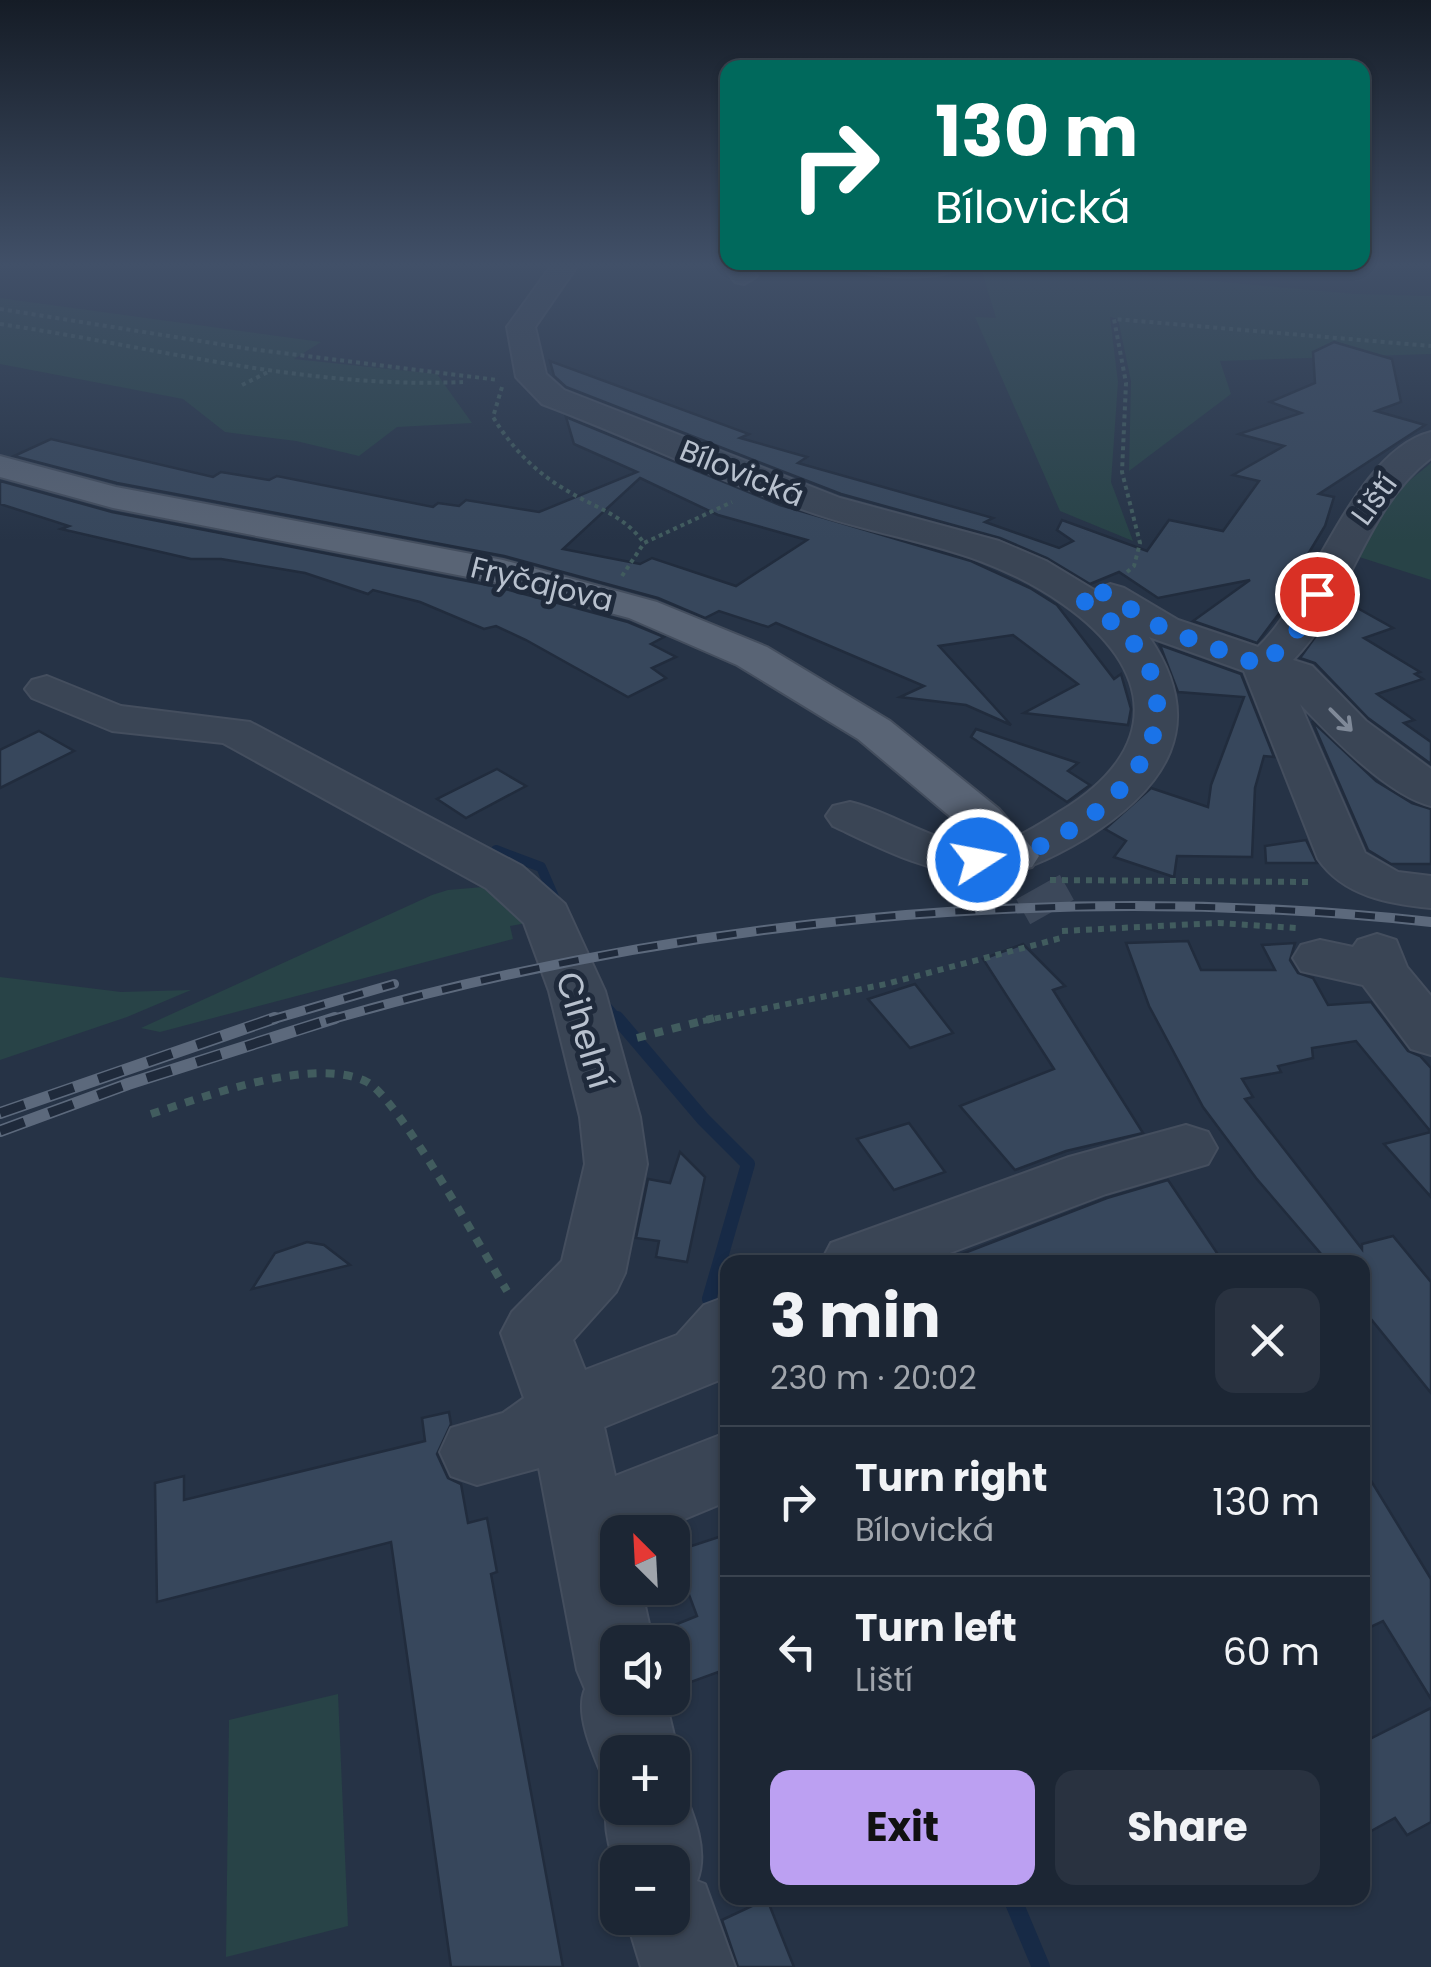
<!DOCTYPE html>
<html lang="en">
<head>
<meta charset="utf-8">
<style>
	:root { --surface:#1c2634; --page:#293240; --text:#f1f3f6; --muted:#a0a5ac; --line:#3a434f; --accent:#bca0f2 }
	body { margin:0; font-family:Poppins,sans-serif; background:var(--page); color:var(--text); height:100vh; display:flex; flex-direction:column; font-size:38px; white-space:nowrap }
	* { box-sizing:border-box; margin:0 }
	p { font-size:32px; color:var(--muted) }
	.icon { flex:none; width:55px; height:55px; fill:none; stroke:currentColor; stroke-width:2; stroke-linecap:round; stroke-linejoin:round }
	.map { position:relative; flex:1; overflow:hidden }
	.panel { position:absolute; left:720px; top:1255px; width:650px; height:650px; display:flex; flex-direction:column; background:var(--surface); border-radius:20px; box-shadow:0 2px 8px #0004,0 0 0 2px var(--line) }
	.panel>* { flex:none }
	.hud { position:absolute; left:720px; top:60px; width:650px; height:210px; border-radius:20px; box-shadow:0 2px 8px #0004,0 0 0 2px var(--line); background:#00695c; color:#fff; overflow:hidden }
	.needle { width:65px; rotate:336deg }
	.buttons { position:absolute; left:600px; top:1515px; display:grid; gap:20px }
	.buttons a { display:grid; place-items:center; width:90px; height:90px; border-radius:20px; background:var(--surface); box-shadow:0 2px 8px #0004,0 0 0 2px var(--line); font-size:50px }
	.pin { position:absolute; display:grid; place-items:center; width:85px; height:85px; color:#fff; margin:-42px; border:5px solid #fff; border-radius:50%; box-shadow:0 2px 10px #0007 }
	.me { position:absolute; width:110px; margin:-55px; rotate:79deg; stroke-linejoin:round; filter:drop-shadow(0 0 8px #0008) }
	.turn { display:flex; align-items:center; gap:35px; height:210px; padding:0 50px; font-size:45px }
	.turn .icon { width:130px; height:130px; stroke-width:2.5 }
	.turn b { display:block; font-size:70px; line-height:85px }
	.round { display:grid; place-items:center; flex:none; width:105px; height:105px; border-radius:20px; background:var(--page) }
	.summary { display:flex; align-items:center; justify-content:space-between; height:170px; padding:0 50px }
	h1 { font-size:60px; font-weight:700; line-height:75px }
	.primary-button { display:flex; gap:20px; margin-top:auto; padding:20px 50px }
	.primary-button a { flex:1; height:115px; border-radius:20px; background:var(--accent); color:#111; font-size:40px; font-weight:700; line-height:115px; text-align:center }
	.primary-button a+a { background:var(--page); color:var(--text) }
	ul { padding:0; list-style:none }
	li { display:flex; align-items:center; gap:30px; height:150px; padding:0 50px; border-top:2px solid var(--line) }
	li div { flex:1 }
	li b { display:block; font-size:38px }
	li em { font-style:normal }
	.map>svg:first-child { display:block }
	.green { fill:#284347 }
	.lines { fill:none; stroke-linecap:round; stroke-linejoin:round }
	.stream-far2 { stroke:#172a46; stroke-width:10 }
	.stream-far1 { stroke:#172a46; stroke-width:14 }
	.stream { stroke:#172a46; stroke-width:18 }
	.building { fill:#37475c; stroke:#212c3d; stroke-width:2.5; fill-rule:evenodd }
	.major-tunnel { stroke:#3c485a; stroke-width:50; stroke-dasharray:50 25; stroke-linecap:butt }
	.minor-casing { stroke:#444e5e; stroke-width:4 }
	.major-casing { stroke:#444e5e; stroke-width:4 }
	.path-far2 { stroke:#415c5e; stroke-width:4; stroke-dasharray:4 4; stroke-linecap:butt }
	.path-far1 { stroke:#415c5e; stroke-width:6; stroke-dasharray:6 6; stroke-linecap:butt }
	.path { stroke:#415c5e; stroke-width:8; stroke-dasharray:9 9; stroke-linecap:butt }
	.minor { fill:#3a4555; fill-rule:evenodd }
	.major { fill:#596475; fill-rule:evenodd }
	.rail-far1-casing { stroke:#5c697c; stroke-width:10 }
	.rail-casing { stroke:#5c697c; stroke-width:12 }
	.rail-far1 { stroke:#1f2a3b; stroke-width:6; stroke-dasharray:20; stroke-linecap:butt }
	.rail { stroke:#1f2a3b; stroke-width:9; stroke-dasharray:26; stroke-linecap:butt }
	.oneway { stroke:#7f8998 }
	.route { stroke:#1a73e8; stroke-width:18; stroke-dasharray:0 32.4 }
	.labels { text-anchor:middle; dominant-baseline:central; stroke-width:10; stroke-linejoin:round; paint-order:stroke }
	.far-street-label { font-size:30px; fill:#b8c1ce; stroke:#1f2a3b }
	.street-label { font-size:35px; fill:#b8c1ce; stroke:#1f2a3b }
</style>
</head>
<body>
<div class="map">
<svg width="1431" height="1967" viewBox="0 0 1431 1967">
	<rect width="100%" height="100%" fill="#263346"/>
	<g class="green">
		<polygon points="953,266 1058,267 1355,294 1431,296 1431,354 1220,361 1231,394 1129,471 1131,381 1118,319 1110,317 1118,382 1111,482 1133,541 1060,511 975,317 996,318 981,268"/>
		<polygon points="0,298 321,342 294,359 437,374 472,423 397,427 359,456 296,441 225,432 183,399 0,364"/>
		<polygon points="1431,463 1431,580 1353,555 1387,499"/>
		<polygon points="495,886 538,921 510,926 513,939 160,1032 141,1028 432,895 448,890"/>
		<polygon points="0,977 121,992 191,990 127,1017 0,1060"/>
		<polygon points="338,1694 348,1926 226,1957 229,1720"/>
	</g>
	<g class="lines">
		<g class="stream-far2">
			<polyline points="496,850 541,867 558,906"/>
			<polyline points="601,1000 619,1021"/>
		</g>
		<polyline class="stream-far1" points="617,1018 703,1119 748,1164 709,1299"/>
		<polyline class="stream" points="1012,1898 1041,1967"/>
	</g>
	<g class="building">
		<polygon points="1334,342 1392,359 1401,402 1376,411 1425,425 1319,494 1334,497 1325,526 1284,594 1292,596 1257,643 1193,621 1250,580 1158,598 1119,572 1090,584 1047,558 1000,538 841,494 566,387 554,376 550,361 749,434 740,438 807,457 798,463 993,518 985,522 1059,548 1073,541 1057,530 1062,520 1147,551 1169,520 1223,531 1259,481 1233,475 1284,446 1239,434 1301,413 1270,402 1315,383 1313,352"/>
		<path d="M566 417 780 505 971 561 1030 588 1057 605 1114 679 1121 674 1131 709 1128 725 1024 713 1078 684 1013 635 939 646 1011 725 966 705 900 697 924 686 776 623 768 627 719 611 705 618 658 598 504 556 117 483 14 456 51 439 213 477 221 472 269 480 277 476 433 507 438 503 459 506 466 500 539 512 637 472 574 444ZM640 478 718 515 807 540 736 586 652 558 640 564 563 549Z"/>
		<polygon points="0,481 112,512 498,587 628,622 664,637 651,644 676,657 652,668 666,678 628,697 526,640 496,626 484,629 420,602 373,590 368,594 305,573 221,559 191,559 61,529 69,526 0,504"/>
		<polygon points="1352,605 1393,628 1364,638 1420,672 1415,674 1423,679 1377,694 1414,720 1404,723 1431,742 1431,764 1368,718 1315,663 1300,658 1334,611"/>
		<polygon points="1160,645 1241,674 1274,757 1264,756 1255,788 1252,857 1177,856 1174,877 1114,857 1126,841 1105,829 1151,788 1208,807 1211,785 1244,697 1178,692"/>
		<polygon points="1312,721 1376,781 1412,803 1431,809 1431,864 1391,864 1368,850"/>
		<polygon points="976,729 1078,763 1068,771 1090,785 1067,802 971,737"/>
		<polygon points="39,731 74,751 0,788 0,750"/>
		<polygon points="497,769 526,786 466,818 437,799"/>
		<polygon points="1306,840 1317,863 1266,863 1265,846"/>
		<polygon points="1188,941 1201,970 1275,970 1262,945 1295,943 1290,960 1298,973 1313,978 1328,1005 1371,1002 1408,1051 1420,1056 1431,1068 1431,1197 1384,1144 1431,1132 1356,1041 1312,1048 1313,1058 1278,1066 1281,1072 1242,1079 1253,1097 1245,1099 1362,1249 1362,1244 1393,1236 1431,1282 1431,1393 1362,1308 1362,1262 1328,1262 1256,1178 1203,1107 1149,1006 1126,943"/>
		<polygon points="1023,944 1065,986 1053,990 1143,1133 1066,1151 1015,1170 960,1106 1054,1069 983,959"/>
		<polygon points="915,984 953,1033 910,1048 868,999"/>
		<polygon points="909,1123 945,1172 894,1190 857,1139"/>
		<polygon points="680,1152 705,1177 687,1262 656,1257 659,1241 636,1238 648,1179 670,1183"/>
		<polygon points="1168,1180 1223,1262 941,1262 1107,1198"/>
		<polygon points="307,1242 324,1245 350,1265 252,1289 275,1253"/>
		<polygon points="449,1412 451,1424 437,1454 448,1478 461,1484 468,1523 487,1518 497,1572 491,1574 563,1967 451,1967 391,1542 157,1602 155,1483 184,1476 184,1500 425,1441 422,1418"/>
		<polygon points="1362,1466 1431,1579 1431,1699 1383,1621 1362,1631"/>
		<polygon points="728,1534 728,1688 724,1689 718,1672 691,1682 672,1626 697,1616 673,1552"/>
		<polygon points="1431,1708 1431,1822 1407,1835 1395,1818 1362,1836 1362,1743"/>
		<polygon points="767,1899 794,1967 738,1967 722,1920"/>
	</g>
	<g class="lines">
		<polyline class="major-tunnel" points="1038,887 1052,912"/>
		<defs>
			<g id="minor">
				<path d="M551 266H577L535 327 546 374 564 390 840 498 999 541 1046 561 1094 590 1110 584 1124 588 1178 620 1258 647C1314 595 1353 452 1431 432V458C1363 510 1352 601 1293 660L1312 666 1366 721 1431 769V806C1387 795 1332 737 1300 704L1365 853 1398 872 1431 876V908C1389 904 1343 896 1318 859L1244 671 1149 637C1209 725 1166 788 1086 838 1054 857 1016 877 978 875 927 873 878 847 833 826L826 816 833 806 850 802C896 813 937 847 986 845 1013 843 1038 825 1061 811 1162 750 1156 669 1063 604 979 546 907 544 816 514 722 483 634 438 542 404L516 377 507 327Z"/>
				<polygon points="723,266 749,266 757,276 744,284 735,282"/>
				<path d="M848 266H953L955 269C944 281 859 278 848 266Z"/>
				<path d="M47 676 121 706 250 722 522 866 565 904 605 991 640 1117 647 1164 625 1273 616 1292 573 1340 585 1370 677 1335 704 1305 728 1296 727 1377 604 1427 615 1476 728 1432V1501L653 1532H618V1588H641L653 1642H618V1698H665L678 1752 672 1765V1752H618V1808H672V1774L678 1777C691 1809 710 1848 697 1881L705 1884 735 1967H641L626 1918H672V1862H618V1871C606 1843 601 1813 612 1786L605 1782C595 1758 574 1715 585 1689L577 1670 539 1468 477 1485 451 1476 440 1452 451 1428 503 1413 524 1398 501 1333 512 1312 562 1261 585 1164 580 1117 549 991 524 923 486 888 223 743 112 731 32 698 25 689 32 680Z"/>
				<polygon points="1377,934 1396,940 1407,967 1431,996 1431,1055 1411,1049 1363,985 1301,971 1293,958 1301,945 1320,940 1353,947 1358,940"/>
				<polygon points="1186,1125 1208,1132 1217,1148 1208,1164 1106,1194 926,1262 821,1262 831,1243 1069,1157"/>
			</g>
			<polygon id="major" points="0,456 116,487 503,560 657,602 767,647 890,721 999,809 1039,856 1032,867 1014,871 996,867 965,829 858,739 737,665 629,618 499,583 113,508 0,477"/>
		</defs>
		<use href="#minor" class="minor-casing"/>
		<use href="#major" class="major-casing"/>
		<g class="path-far2">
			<polyline points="0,309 250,349 498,380"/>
			<path d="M0 324C155 347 305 389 463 382"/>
			<polyline points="242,385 268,372"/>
			<path d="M502 387 493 417C511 447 535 472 566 490 595 508 623 514 644 543"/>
			<polyline points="1127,572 1134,566 1140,543 1122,472 1126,383 1114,319 1431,346"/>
			<polyline points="622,576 644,543 732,502"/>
		</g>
		<g class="path-far1">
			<polyline points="1050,880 1312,882"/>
			<polyline points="1062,931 1218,923 1297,928"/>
			<polyline points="703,1021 886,984 1065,937"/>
		</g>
		<g class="path">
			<polyline points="637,1038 714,1018"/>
			<path d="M151 1114C204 1097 314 1055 367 1082 398 1098 483 1252 507 1291"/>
		</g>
		<use href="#minor" class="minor"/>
		<use href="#major" class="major"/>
		<defs>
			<g id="rail-far1">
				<polyline points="267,1021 394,984"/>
				<path d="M326 1021C682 918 1062 882 1431 922"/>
			</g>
			<g id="rail">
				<polyline points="0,1113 275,1018"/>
				<polyline points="0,1131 128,1084 335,1018"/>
			</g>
		</defs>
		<use href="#rail-far1" class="rail-far1-casing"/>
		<use href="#rail" class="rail-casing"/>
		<use href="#rail-far1" class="rail-far1"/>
		<use href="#rail" class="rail"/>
	</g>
	<defs><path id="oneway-shaft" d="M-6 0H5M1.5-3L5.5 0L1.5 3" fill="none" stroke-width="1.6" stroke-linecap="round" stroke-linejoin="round" transform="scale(2.5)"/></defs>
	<use class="oneway" href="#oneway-shaft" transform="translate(1341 720) rotate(45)"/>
	<linearGradient id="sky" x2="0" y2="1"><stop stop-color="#151c26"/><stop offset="0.49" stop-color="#415068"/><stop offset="1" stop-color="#415068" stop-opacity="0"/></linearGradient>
	<rect width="1431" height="541" fill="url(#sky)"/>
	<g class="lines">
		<path class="route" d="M978 860C990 859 1004 859 1016 856 1093 829 1192 750 1145 660 1131 633 1102 615 1079 597L1102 592 1164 629 1263 666 1298 629 1317 594"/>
	</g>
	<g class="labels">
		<g class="far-street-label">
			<text transform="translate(742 473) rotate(22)">Bílovická</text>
			<text transform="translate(1374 499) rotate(-54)">Liští</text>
			<text transform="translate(542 584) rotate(14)">Fryčajova</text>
		</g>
		<g class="street-label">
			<text transform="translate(585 1030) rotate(73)">Cihelní</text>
		</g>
	</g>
</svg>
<div class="buttons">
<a><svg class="needle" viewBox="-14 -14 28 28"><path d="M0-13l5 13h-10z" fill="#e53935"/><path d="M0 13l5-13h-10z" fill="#a0a5ac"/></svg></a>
<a><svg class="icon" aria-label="sound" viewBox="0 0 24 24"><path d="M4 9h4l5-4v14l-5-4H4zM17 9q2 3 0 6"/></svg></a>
<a>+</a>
<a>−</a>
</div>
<div class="pin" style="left:1317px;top:594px;background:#d93025"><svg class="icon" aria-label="arrive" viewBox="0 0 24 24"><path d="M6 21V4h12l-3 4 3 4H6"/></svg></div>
<svg class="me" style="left:978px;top:860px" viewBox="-20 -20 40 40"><circle r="17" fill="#1a73e8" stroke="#fff" stroke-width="3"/><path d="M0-11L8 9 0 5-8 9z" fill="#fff"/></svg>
<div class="hud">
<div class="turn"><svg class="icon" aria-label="right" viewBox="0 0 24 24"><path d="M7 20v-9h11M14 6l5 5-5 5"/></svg><div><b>130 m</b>Bílovická</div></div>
</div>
<section class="panel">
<div class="summary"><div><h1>3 min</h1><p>230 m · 20:02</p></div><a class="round"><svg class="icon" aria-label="close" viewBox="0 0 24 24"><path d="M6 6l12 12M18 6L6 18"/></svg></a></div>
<ul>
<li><svg class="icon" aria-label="right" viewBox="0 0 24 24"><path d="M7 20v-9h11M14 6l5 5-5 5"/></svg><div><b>Turn right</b><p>Bílovická</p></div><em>130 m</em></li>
<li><svg class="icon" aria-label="left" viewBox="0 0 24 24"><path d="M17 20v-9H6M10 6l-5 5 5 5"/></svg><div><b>Turn left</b><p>Liští</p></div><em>60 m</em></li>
</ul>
<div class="primary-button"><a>Exit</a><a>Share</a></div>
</section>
</div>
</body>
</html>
